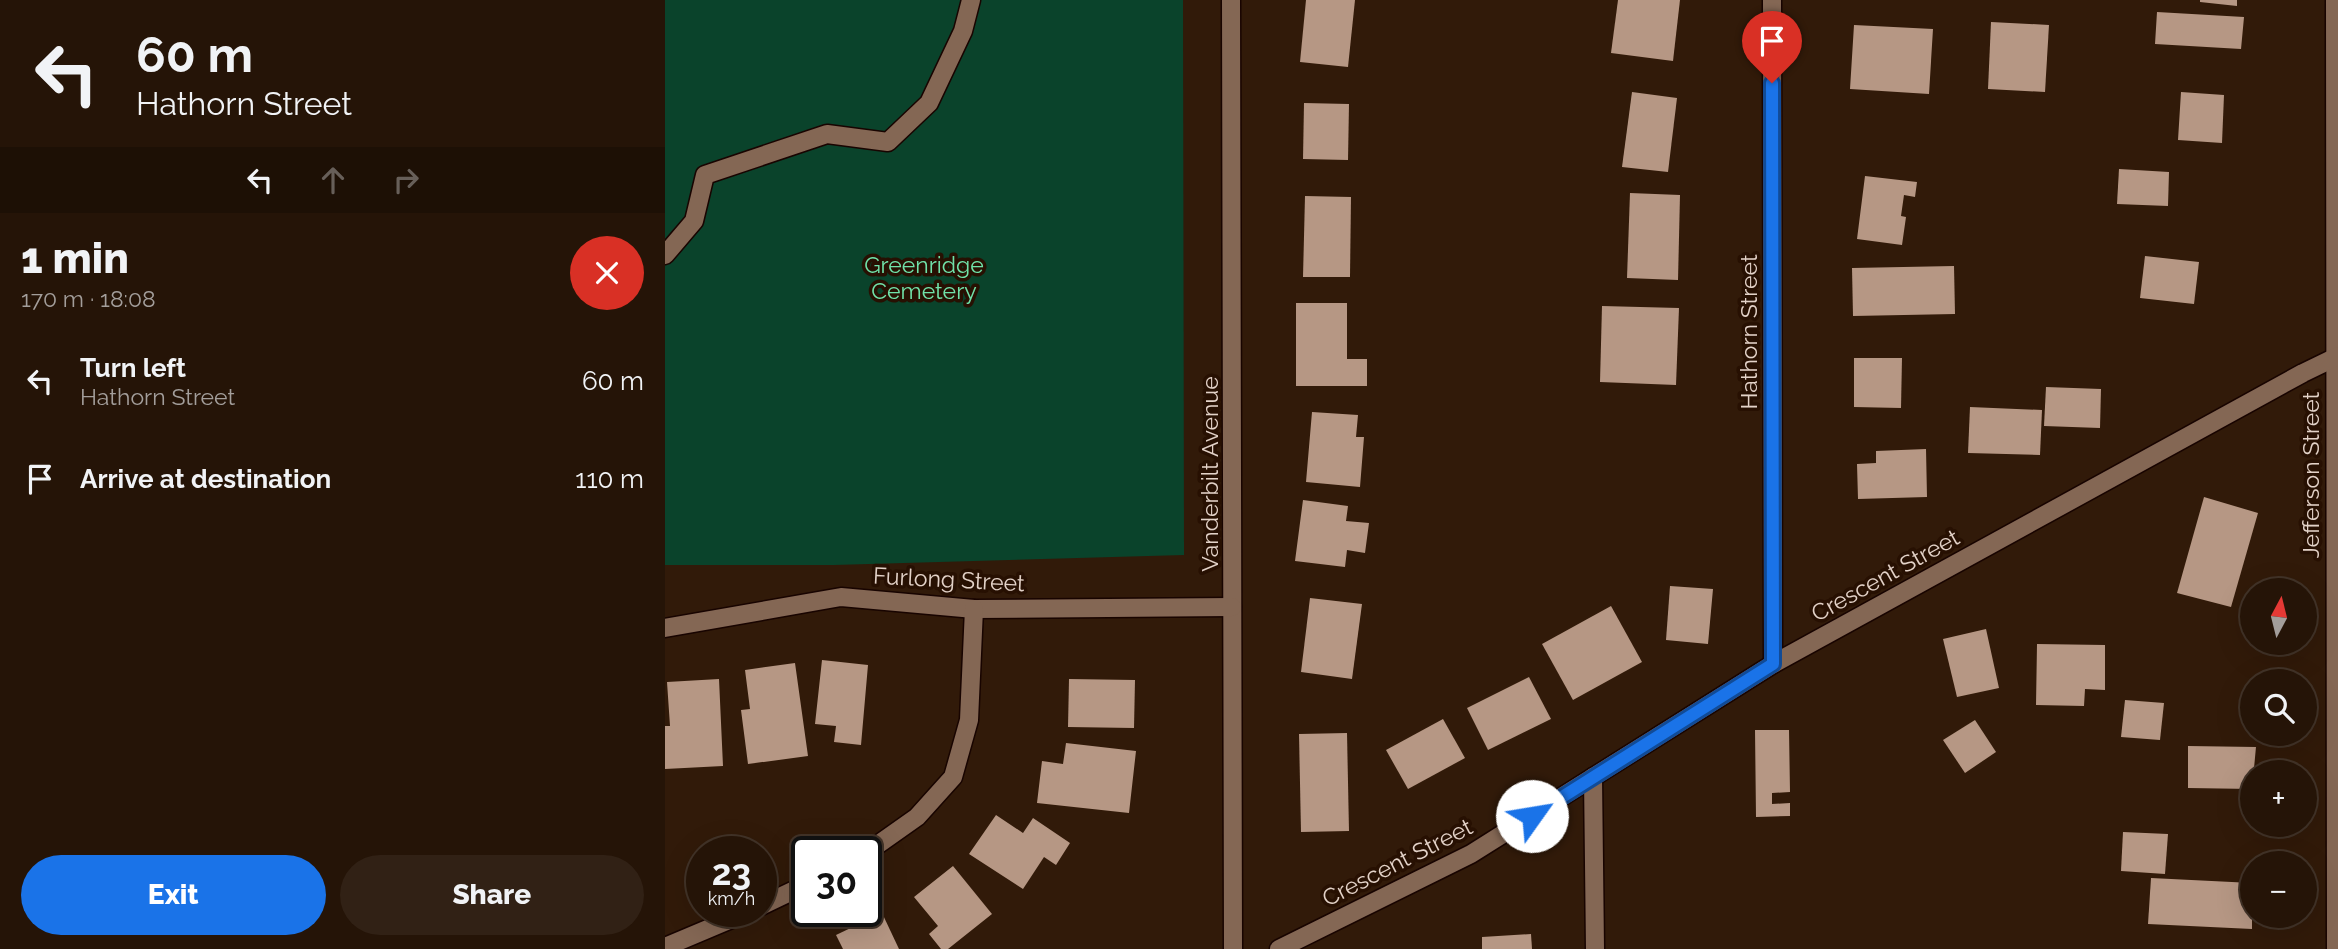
<!DOCTYPE html>
<html lang="en">
<head>
<meta charset="utf-8">
<style>
	:root { --surface:#251407; --page:#312115; --text:#f1f3f6; --muted:#a39e9b; --line:#423328; --accent:#1a73e8 }
	body { margin:0; font-family:Raleway,sans-serif; background:var(--page); color:var(--text); height:100vh; display:flex; flex-direction:column; font-size:26px; white-space:nowrap }
	* { box-sizing:border-box; margin:0 }
	p { font-size:23px; color:var(--muted) }
	.icon { flex:none; width:38px; height:38px; fill:none; stroke:currentColor; stroke-width:2; stroke-linecap:round; stroke-linejoin:round }
	.map { position:relative; flex:1; overflow:hidden }
	.details { display:flex; flex-direction:column; background:var(--surface); width:665px }
	.details>* { flex:none }
	.guide { background:#251407; color:var(--text); overflow:hidden }
	.needle { width:46px; rotate:7deg }
	.controls { position:absolute; left:1575px; top:578px; display:grid; gap:14px }
	.controls a { display:grid; place-items:center; width:77px; height:77px; border-radius:50%; background:var(--surface); box-shadow:0 7px 28px #0002,0 0 0 2px var(--line); font-size:35px }
	.speed { position:absolute; left:21px; top:836px; display:flex; gap:14px; font-size:35px; font-weight:700; text-align:center }
	.speed>* { display:grid; place-content:center; width:91px; height:91px; border-radius:50%; background:var(--surface); box-shadow:0 7px 28px #0002,0 0 0 2px var(--line); line-height:1 }
	.speed small { font-size:18px; font-weight:400 }
	.speed .limit { border:4px solid #111; border-radius:10px; background:#fff; color:#111 }
	.pin { position:absolute; display:grid; place-items:center; width:60px; height:60px; color:#fff; margin:-72px -30px; border-radius:50% 50% 50% 0; rotate:-45deg; box-shadow:0 0 7px #0007 }
	.pin .icon { rotate:45deg }
	.me { position:absolute; width:77px; margin:-38px; rotate:58deg; stroke-linejoin:round; filter:drop-shadow(0 0 5px #0008) }
	.turn { display:flex; align-items:center; gap:24px; height:147px; padding:0 21px; font-size:32px }
	.turn .icon { width:91px; height:91px; stroke-width:2.5 }
	.turn b { display:block; font-size:49px; line-height:60px }
	.lanes { display:flex; align-items:center; height:66px; padding:0 21px; background:#0003; justify-content:center; gap:35px; direction:ltr }
	.lanes .off { opacity:.35 }
	.round { display:grid; place-items:center; flex:none; width:74px; height:74px; border-radius:37px; background:var(--page) }
	.overview { display:flex; align-items:center; justify-content:space-between; height:119px; padding:0 21px }
	h1 { font-size:42px; font-weight:800; line-height:52px }
	.action { display:flex; gap:14px; margin-top:auto; padding:14px 21px }
	.action a { flex:1; height:80px; border-radius:42px; background:var(--accent); color:#fff; font-size:28px; font-weight:800; line-height:80px; text-align:center }
	.action a+a { background:var(--page); color:var(--text) }
	ul { padding:0; list-style:none }
	li { display:flex; align-items:center; gap:21px; height:98px; padding:0 21px }
	li div { flex:1 }
	li b { display:block; font-size:26px }
	li em { font-style:normal }
	main { display:flex; flex:1; min-height:0 }
	.map>svg:first-child { display:block }
	.green { fill:#0a432b }
	.building { fill:#b69784 }
	.lines { fill:none; stroke-linecap:round; stroke-linejoin:round }
	.minor-casing { stroke:#180400; stroke-width:21 }
	.minor { stroke:#846754; stroke-width:18 }
	.route-casing { stroke:#114b97; stroke-width:18 }
	.route { stroke:#1a73e8; stroke-width:12 }
	.labels { text-anchor:middle; dominant-baseline:central; stroke-width:7; stroke-linejoin:round; paint-order:stroke }
	.park-label { font-size:23px; fill:#70e2a9; stroke:#271002 }
	.street-label { font-size:23px; fill:#e3d2c8; stroke:#271002 }
</style>
</head>
<body>
<main>
<section class="details">
<div class="guide">
<div class="turn"><svg class="icon" aria-label="left" viewBox="0 0 24 24"><path d="M17 20v-9H6M10 6l-5 5 5 5"/></svg><div><b>60 m</b>Hathorn Street</div></div>
<div class="lanes"><svg class="icon" aria-label="left" viewBox="0 0 24 24"><path d="M17 20v-9H6M10 6l-5 5 5 5"/></svg><svg class="icon off" aria-label="ahead" viewBox="0 0 24 24"><path d="M12 20V5M6 11l6-6 6 6"/></svg><svg class="icon off" aria-label="right" viewBox="0 0 24 24"><path d="M7 20v-9h11M14 6l5 5-5 5"/></svg></div>
</div>
<div class="overview"><div><h1>1 min</h1><p>170 m · 18:08</p></div><a class="round" style="background:#d93025;color:#fff"><svg class="icon" aria-label="close" viewBox="0 0 24 24"><path d="M6 6l12 12M18 6L6 18"/></svg></a></div>
<ul>
<li><svg class="icon" aria-label="left" viewBox="0 0 24 24"><path d="M17 20v-9H6M10 6l-5 5 5 5"/></svg><div><b>Turn left</b><p>Hathorn Street</p></div><em>60 m</em></li>
<li><svg class="icon" aria-label="arrive" viewBox="0 0 24 24"><path d="M6 21V4h12l-3 4 3 4H6"/></svg><div><b>Arrive at destination</b></div><em>110 m</em></li>
</ul>
<div class="action"><a>Exit</a><a>Share</a></div>
</section>
<div class="map">
<svg width="1673" height="949" viewBox="0 0 1673 949">
	<rect width="100%" height="100%" fill="#311a09"/>
	<polygon class="green" points="0,0 518,0 519,555 169,565 0,565"/>
	<g class="building">
		<polygon points="641,0 690,0 683,67 635,62"/>
		<polygon points="953,0 1015,0 1008,61 946,53"/>
		<polygon points="1535,0 1572,0 1572,6 1535,2"/>
		<polygon points="1492,12 1579,17 1576,49 1490,44"/>
		<polygon points="1326,22 1384,25 1380,92 1323,89"/>
		<polygon points="1189,25 1268,29 1264,94 1185,89"/>
		<polygon points="967,92 1012,98 1003,172 957,167"/>
		<polygon points="1516,92 1559,95 1557,143 1513,140"/>
		<polygon points="639,103 684,104 683,160 638,159"/>
		<polygon points="1454,169 1504,172 1503,206 1452,204"/>
		<polygon points="1200,176 1252,182 1250,197 1239,195 1236,216 1241,217 1237,245 1192,239"/>
		<polygon points="965,193 1015,195 1013,280 962,278"/>
		<polygon points="640,196 686,197 685,277 638,277"/>
		<polygon points="1480,256 1534,262 1529,304 1475,298"/>
		<polygon points="1289,266 1290,314 1188,316 1187,268"/>
		<polygon points="631,303 682,303 682,359 702,359 702,386 631,386"/>
		<polygon points="937,306 1014,308 1011,385 935,382"/>
		<polygon points="1189,358 1237,358 1236,408 1189,407"/>
		<polygon points="1381,387 1436,389 1435,428 1379,426"/>
		<polygon points="1305,407 1377,410 1375,455 1303,453"/>
		<polygon points="647,412 693,415 691,437 699,437 695,487 641,482"/>
		<polygon points="1261,449 1262,497 1193,499 1192,464 1211,463 1211,451"/>
		<polygon points="1539,497 1593,513 1566,607 1512,593"/>
		<polygon points="638,500 683,506 681,521 704,523 700,553 682,550 680,567 630,561"/>
		<polygon points="1005,586 1048,589 1043,644 1001,640"/>
		<polygon points="645,598 697,604 687,679 636,672"/>
		<polygon points="946,606 977,662 908,700 877,644"/>
		<polygon points="1321,629 1334,688 1292,697 1278,639"/>
		<polygon points="1372,644 1440,645 1440,690 1420,689 1419,706 1371,705"/>
		<polygon points="157,660 203,665 196,745 169,742 171,726 150,724"/>
		<polygon points="130,663 143,756 83,764 76,710 85,709 80,670"/>
		<polygon points="864,677 886,719 823,750 802,708"/>
		<polygon points="54,679 58,766 0,769 0,726 5,726 2,682"/>
		<polygon points="404,679 470,680 469,728 403,727"/>
		<polygon points="1460,700 1499,703 1495,740 1456,737"/>
		<polygon points="778,719 800,758 743,789 721,750"/>
		<polygon points="1310,720 1331,752 1300,773 1278,740"/>
		<polygon points="1090,730 1124,730 1125,792 1107,793 1107,804 1125,803 1125,816 1091,817"/>
		<polygon points="682,733 684,831 636,832 634,734"/>
		<polygon points="401,743 471,751 464,813 372,803 377,761 398,764"/>
		<polygon points="1523,746 1591,747 1587,789 1523,788"/>
		<polygon points="331,815 358,833 368,818 405,843 391,865 379,857 358,889 304,854"/>
		<polygon points="1458,832 1503,834 1500,874 1456,871"/>
		<polygon points="288,866 327,914 283,949 276,949 264,934 273,926 249,897"/>
		<polygon points="1486,878 1587,883 1587,929 1483,924"/>
		<polygon points="217,913 234,949 178,949 171,935"/>
		<polygon points="866,934 867,949 817,949 817,937"/>
	</g>
	<g class="lines">
		<defs>
			<g id="minor">
				<polyline points="566,0 568,949"/>
				<polyline points="1107,0 1108,664"/>
				<polyline points="1670,0 1671,949"/>
				<polyline points="0,255 29,221 40,175 162,134 223,142 264,103 298,31 306,0"/>
				<polyline points="0,628 176,597 309,609 567,607"/>
				<polyline points="928,777 930,949"/>
				<polyline points="201,853 252,817 288,777 304,720 309,609"/>
				<polyline points="96,906 142,884"/>
				<polyline points="0,947 83,912"/>
				<polyline points="614,949 806,854 1108,664 1638,373 1673,356"/>
			</g>
		</defs>
		<use href="#minor" class="minor-casing"/>
		<use href="#minor" class="minor"/>
	</g>
	<g class="lines">
		<defs>
			<polyline id="route" points="867,816 1108,664 1107,83"/>
		</defs>
		<use href="#route" class="route-casing"/>
		<use href="#route" class="route"/>
	</g>
	<g class="labels">
		<g class="park-label">
			<text x="259" y="264">Greenridge<tspan x="259" dy="26">Cemetery</tspan></text>
		</g>
		<g class="street-label">
			<text transform="translate(1083 332) rotate(-90)">Hathorn Street</text>
			<text transform="translate(544 474) rotate(-90)">Vanderbilt Avenue</text>
			<text transform="translate(1645 475) rotate(-90)">Jefferson Street</text>
			<text transform="translate(1220 575) rotate(-29)">Crescent Street</text>
			<text transform="translate(284 579) rotate(3)">Furlong Street</text>
			<text transform="translate(732 862) rotate(-27)">Crescent Street</text>
		</g>
	</g>
</svg>
<div class="controls">
<a><svg class="needle" viewBox="-14 -14 28 28"><path d="M0-13l5 13h-10z" fill="#e53935"/><path d="M0 13l5-13h-10z" fill="#a39e9b"/></svg></a>
<a><svg class="icon" aria-label="search" viewBox="0 0 24 24"><circle cx="10" cy="10" r="6"/><path d="M15 15l6 6"/></svg></a>
<a>+</a>
<a>−</a>
</div>
<div class="speed"><div>23<small>km/h</small></div><div class="limit">30</div></div>
<div class="pin" style="left:1107px;top:83px;background:#d93025"><svg class="icon" aria-label="arrive" viewBox="0 0 24 24"><path d="M6 21V4h12l-3 4 3 4H6"/></svg></div>
<svg class="me" style="left:867px;top:816px" viewBox="-20 -20 40 40"><circle r="19" fill="#fff"/><path d="M0-13L10 11 0 6-10 11z" fill="#1a73e8"/></svg>
</div>
</main>
</body>
</html>
